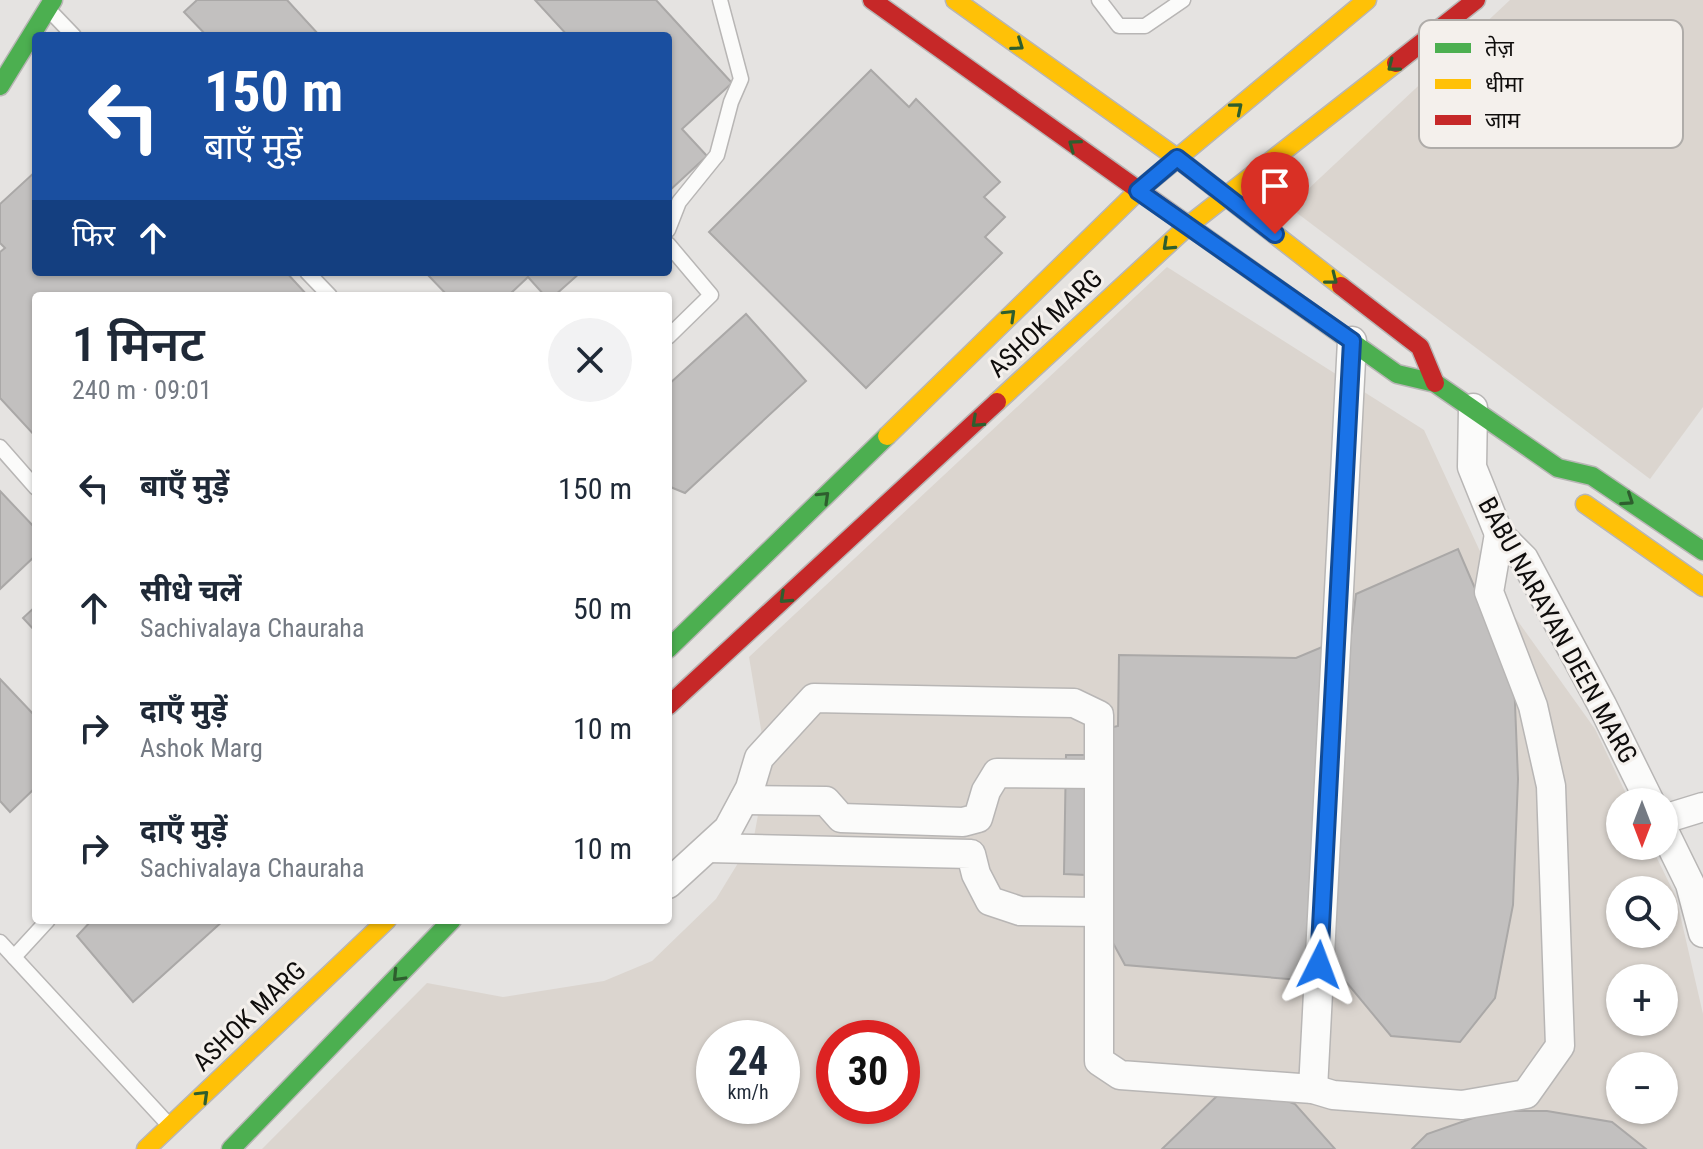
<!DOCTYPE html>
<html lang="hi">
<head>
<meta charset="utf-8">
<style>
	:root { --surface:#fff; --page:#f2f2f3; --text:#1f2937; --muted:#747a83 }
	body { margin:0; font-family:"Roboto Condensed","Noto Sans Devanagari",sans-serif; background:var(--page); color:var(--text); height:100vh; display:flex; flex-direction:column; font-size:30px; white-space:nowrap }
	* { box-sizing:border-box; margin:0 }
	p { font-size:26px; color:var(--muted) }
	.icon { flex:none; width:44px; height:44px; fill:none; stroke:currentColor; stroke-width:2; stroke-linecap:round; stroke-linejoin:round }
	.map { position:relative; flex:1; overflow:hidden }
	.drawer { position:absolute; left:32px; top:292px; width:640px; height:632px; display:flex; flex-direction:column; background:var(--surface); border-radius:8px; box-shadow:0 2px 6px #0004 }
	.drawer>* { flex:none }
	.hud { position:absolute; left:32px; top:32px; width:640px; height:244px; border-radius:8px; box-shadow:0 2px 6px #0004; background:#1a4fa0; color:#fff; overflow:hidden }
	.needle { width:52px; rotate:180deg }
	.fabs { position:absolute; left:1606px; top:788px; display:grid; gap:16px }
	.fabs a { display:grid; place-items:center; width:72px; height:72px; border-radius:50%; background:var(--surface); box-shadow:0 2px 6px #0004; font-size:40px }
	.speed { position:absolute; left:696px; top:1020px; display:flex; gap:16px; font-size:40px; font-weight:700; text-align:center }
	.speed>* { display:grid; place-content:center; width:104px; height:104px; border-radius:50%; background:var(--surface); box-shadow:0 2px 6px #0004; line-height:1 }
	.speed small { font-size:20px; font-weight:400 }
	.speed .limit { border:12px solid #d22; background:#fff; color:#111 }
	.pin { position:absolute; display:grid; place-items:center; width:68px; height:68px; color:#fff; margin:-82px -34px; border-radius:50% 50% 50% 0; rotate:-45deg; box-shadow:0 0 8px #0007 }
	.pin .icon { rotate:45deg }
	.me { position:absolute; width:88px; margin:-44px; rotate:3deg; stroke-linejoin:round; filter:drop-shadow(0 0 6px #0008) }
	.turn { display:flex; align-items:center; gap:28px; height:168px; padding:0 40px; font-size:36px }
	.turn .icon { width:104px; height:104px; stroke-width:2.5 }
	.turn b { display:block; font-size:56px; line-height:68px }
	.then { display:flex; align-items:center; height:76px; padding:0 40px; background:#0003; gap:16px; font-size:30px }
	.round { display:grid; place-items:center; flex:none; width:84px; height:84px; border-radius:42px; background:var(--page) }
	.head { display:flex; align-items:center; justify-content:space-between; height:136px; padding:0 40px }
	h1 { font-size:48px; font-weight:600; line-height:60px }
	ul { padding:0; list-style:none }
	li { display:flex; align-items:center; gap:24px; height:120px; padding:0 40px }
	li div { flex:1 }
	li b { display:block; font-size:30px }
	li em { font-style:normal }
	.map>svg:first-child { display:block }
	.built { fill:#dbd5cf; fill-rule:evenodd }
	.building { fill:#c2c0bf; stroke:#aaa8a7; stroke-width:2 }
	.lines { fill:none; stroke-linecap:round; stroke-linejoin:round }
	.lane-casing { stroke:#b8b6b5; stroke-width:17 }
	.street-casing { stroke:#b8b6b5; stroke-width:31 }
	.fast-casing { stroke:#b8b6b5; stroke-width:21 }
	.slow-casing { stroke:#b8b6b5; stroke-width:21 }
	.jam-casing { stroke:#b8b6b5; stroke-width:21 }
	.lane { stroke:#fbfbfa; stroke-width:14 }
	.street { stroke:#fbfbfa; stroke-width:28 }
	.fast { stroke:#4caf50; stroke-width:18 }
	.slow { stroke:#ffc107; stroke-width:18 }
	.jam { stroke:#c62828; stroke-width:18 }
	.oneway { stroke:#2e5e2e }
	.route-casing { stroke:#114b97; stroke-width:20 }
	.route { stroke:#1a73e8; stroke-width:14 }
	.labels { text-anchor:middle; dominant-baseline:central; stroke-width:6; stroke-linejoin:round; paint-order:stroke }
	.street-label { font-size:26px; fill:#0f0d0c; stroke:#f4f0ec }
	.key { fill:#f4f0ec; stroke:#afaca9; stroke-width:2 }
	.key-label { font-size:22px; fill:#0f0d0c }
</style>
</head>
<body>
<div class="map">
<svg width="1703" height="1149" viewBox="0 0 1703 1149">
	<rect width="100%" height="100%" fill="#e5e3e1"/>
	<g class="built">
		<polygon points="1510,0 1703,0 1703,407 1650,479 1289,207"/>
		<path d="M1167 267 1424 430 1502 599 1595 729 1630 802H1620V846H1651L1676 897 1703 1014V1149H262L427 983 503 997 604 981 652 961 716 899 754 837 767 765 749 657ZM1620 890H1664V934H1620ZM1620 978H1664V1022H1620ZM714 1038H782V1106H714ZM834 1038H902V1106H834ZM1620 1066H1664V1110H1620Z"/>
	</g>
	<g class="building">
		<polygon points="197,0 287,0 320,36 207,36 184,12"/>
		<polygon points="535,0 656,0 732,83 682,129 707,156 668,192 668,36 568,36"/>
		<polygon points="871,70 909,107 916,99 1000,182 984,197 1005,217 985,237 1002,253 866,388 709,232"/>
		<polygon points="36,171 36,272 286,272 308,296 36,296 36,437 0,398 0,252 5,248 0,243 0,204"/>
		<polygon points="425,272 581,272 554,296 545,296 528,277 508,296 448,296"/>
		<polygon points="746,314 806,381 685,493 668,486 668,385"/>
		<polygon points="0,491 36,529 36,555 0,589"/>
		<polygon points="1458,549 1514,679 1518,779 1513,905 1495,998 1460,1042 1391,1036 1343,978 1300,980 1125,965 1113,943 1110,876 1064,874 1066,755 1109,755 1109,728 1118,726 1119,655 1296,658 1351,635 1356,594"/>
		<polygon points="36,606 36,632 23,618"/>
		<polygon points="0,679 36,717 36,787 10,812 0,801"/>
		<polygon points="92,920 224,920 133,1002 77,936"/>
		<polygon points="1219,1094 1268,1094 1295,1104 1335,1149 1162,1149"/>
		<polygon points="1493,1111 1547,1111 1612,1122 1646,1149 1412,1149 1427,1134"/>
	</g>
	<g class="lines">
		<defs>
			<g id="lane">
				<polyline points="1099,0 1119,26 1145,26 1183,0"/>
				<polyline points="51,12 74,36"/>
				<polyline points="668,230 679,202 717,155 731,102 741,79 720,0"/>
				<polyline points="668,244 711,295 668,337"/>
				<polyline points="307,272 330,296"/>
				<polyline points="0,447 36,488"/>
				<polyline points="0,942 168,1124"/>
				<polyline points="14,957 48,920"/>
			</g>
			<g id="street">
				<polyline points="1473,408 1472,467 1499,534 1524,559 1602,705 1650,802"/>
				<polyline points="744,800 826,801 841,818 963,822 978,818 986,791 997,773 1098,774"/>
				<polyline points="1664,819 1703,807"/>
				<polyline points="1664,831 1690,884 1703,933"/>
				<polyline points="708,848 971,854 976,874 990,901 1020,911 1098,912"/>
				<polyline points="668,884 728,829 750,788 759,758 814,698 1074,703 1099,715 1099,1061 1120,1075 1313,1089 1352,341"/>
				<polyline points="1313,1089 1333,1095 1462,1105 1526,1094 1560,1046 1551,786 1533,706 1489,592 1499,534"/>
			</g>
			<g id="fast">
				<polyline points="0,86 53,0"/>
				<polyline points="1224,251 1397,374 1435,383 1558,468 1592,476 1703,551"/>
				<polyline points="668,649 887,436"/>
				<polyline points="231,1149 452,920"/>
			</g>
			<g id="slow">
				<polyline points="955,0 1177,158 1341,286"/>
				<polyline points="997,402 1189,225 1396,63"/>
				<polyline points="887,436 1138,191 1367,0"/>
				<polyline points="1585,504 1703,587"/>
				<polyline points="146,1149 387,920"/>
			</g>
			<g id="jam">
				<polyline points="872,0 1224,251"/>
				<polyline points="1396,63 1476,0"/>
				<polyline points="1341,286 1420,347 1435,383"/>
				<polyline points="668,706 997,402"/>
			</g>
		</defs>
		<use href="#lane" class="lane-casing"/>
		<use href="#street" class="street-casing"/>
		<use href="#fast" class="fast-casing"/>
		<use href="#slow" class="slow-casing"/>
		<use href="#jam" class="jam-casing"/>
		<use href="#lane" class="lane"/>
		<use href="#street" class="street"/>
		<use href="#fast" class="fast"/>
		<use href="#slow" class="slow"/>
		<use href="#jam" class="jam"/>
	</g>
	<defs><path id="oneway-chevron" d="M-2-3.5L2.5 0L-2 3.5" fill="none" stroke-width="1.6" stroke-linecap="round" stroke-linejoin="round" transform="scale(2)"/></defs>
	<g class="oneway">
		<use href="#oneway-chevron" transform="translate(1018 45) rotate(35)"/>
		<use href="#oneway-chevron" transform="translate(1393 66) rotate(142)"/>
		<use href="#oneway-chevron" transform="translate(1237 108) rotate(-40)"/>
		<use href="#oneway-chevron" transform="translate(1074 145) rotate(-144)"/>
		<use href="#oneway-chevron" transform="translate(1168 245) rotate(137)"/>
		<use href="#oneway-chevron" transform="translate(1332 279) rotate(38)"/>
		<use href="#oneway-chevron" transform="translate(1010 315) rotate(-44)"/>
		<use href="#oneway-chevron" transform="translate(977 422) rotate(137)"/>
		<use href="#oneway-chevron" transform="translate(824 497) rotate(-44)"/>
		<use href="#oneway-chevron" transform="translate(1628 500) rotate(34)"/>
		<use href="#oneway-chevron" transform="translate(785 598) rotate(137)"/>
		<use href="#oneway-chevron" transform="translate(398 976) rotate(134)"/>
		<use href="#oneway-chevron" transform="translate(203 1096) rotate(-44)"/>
	</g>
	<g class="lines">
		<defs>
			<polyline id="route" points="1275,234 1177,158 1138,191 1352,341 1319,965"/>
		</defs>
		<use href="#route" class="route-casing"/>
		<use href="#route" class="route"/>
	</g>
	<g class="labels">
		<g class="street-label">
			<text transform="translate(1045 323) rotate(-43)">ASHOK MARG</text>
			<text transform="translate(1558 630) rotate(61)">BABU NARAYAN DEEN MARG</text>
			<text transform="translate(249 1016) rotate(-44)">ASHOK MARG</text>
		</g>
	</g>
	<rect x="1419" y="20" width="264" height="128" rx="12" class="key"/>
	<rect x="1435" y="43" width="36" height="10" fill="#4caf50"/>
	<rect x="1435" y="79" width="36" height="10" fill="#ffc107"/>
	<rect x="1435" y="115" width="36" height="10" fill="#c62828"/>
	<g class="key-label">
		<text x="1485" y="56">तेज़</text>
		<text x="1485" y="92">धीमा</text>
		<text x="1485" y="128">जाम</text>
	</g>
</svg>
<div class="fabs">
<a><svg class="needle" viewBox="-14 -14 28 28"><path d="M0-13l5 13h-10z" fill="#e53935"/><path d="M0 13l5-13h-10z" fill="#747a83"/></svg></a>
<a><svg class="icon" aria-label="search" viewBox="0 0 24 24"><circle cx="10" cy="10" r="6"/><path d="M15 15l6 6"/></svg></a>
<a>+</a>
<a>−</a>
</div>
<div class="speed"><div>24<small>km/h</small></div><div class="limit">30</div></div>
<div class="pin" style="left:1275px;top:234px;background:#d93025"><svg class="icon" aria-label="arrive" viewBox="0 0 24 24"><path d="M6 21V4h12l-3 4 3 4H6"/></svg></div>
<svg class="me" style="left:1319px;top:965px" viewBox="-20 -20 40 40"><path d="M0-17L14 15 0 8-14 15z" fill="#1a73e8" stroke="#fff" stroke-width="4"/></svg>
<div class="hud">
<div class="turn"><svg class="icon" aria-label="left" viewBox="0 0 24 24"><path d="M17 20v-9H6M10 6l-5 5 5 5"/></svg><div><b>150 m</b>बाएँ मुड़ें</div></div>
<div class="then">फिर<svg class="icon" aria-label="ahead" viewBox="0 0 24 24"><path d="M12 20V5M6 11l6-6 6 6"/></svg></div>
</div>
<section class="drawer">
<div class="head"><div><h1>1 मिनट</h1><p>240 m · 09:01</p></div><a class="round"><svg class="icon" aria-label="close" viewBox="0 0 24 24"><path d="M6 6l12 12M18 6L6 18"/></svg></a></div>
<ul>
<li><svg class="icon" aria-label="left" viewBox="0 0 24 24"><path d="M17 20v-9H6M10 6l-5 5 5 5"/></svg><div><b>बाएँ मुड़ें</b></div><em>150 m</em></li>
<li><svg class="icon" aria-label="ahead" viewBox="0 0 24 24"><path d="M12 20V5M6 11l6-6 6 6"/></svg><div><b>सीधे चलें</b><p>Sachivalaya Chauraha</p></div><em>50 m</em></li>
<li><svg class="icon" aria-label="right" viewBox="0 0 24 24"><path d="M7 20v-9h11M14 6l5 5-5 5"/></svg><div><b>दाएँ मुड़ें</b><p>Ashok Marg</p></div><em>10 m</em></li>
<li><svg class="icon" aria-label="right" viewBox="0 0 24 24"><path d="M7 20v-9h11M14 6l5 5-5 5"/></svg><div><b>दाएँ मुड़ें</b><p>Sachivalaya Chauraha</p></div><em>10 m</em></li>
</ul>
</section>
</div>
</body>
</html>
